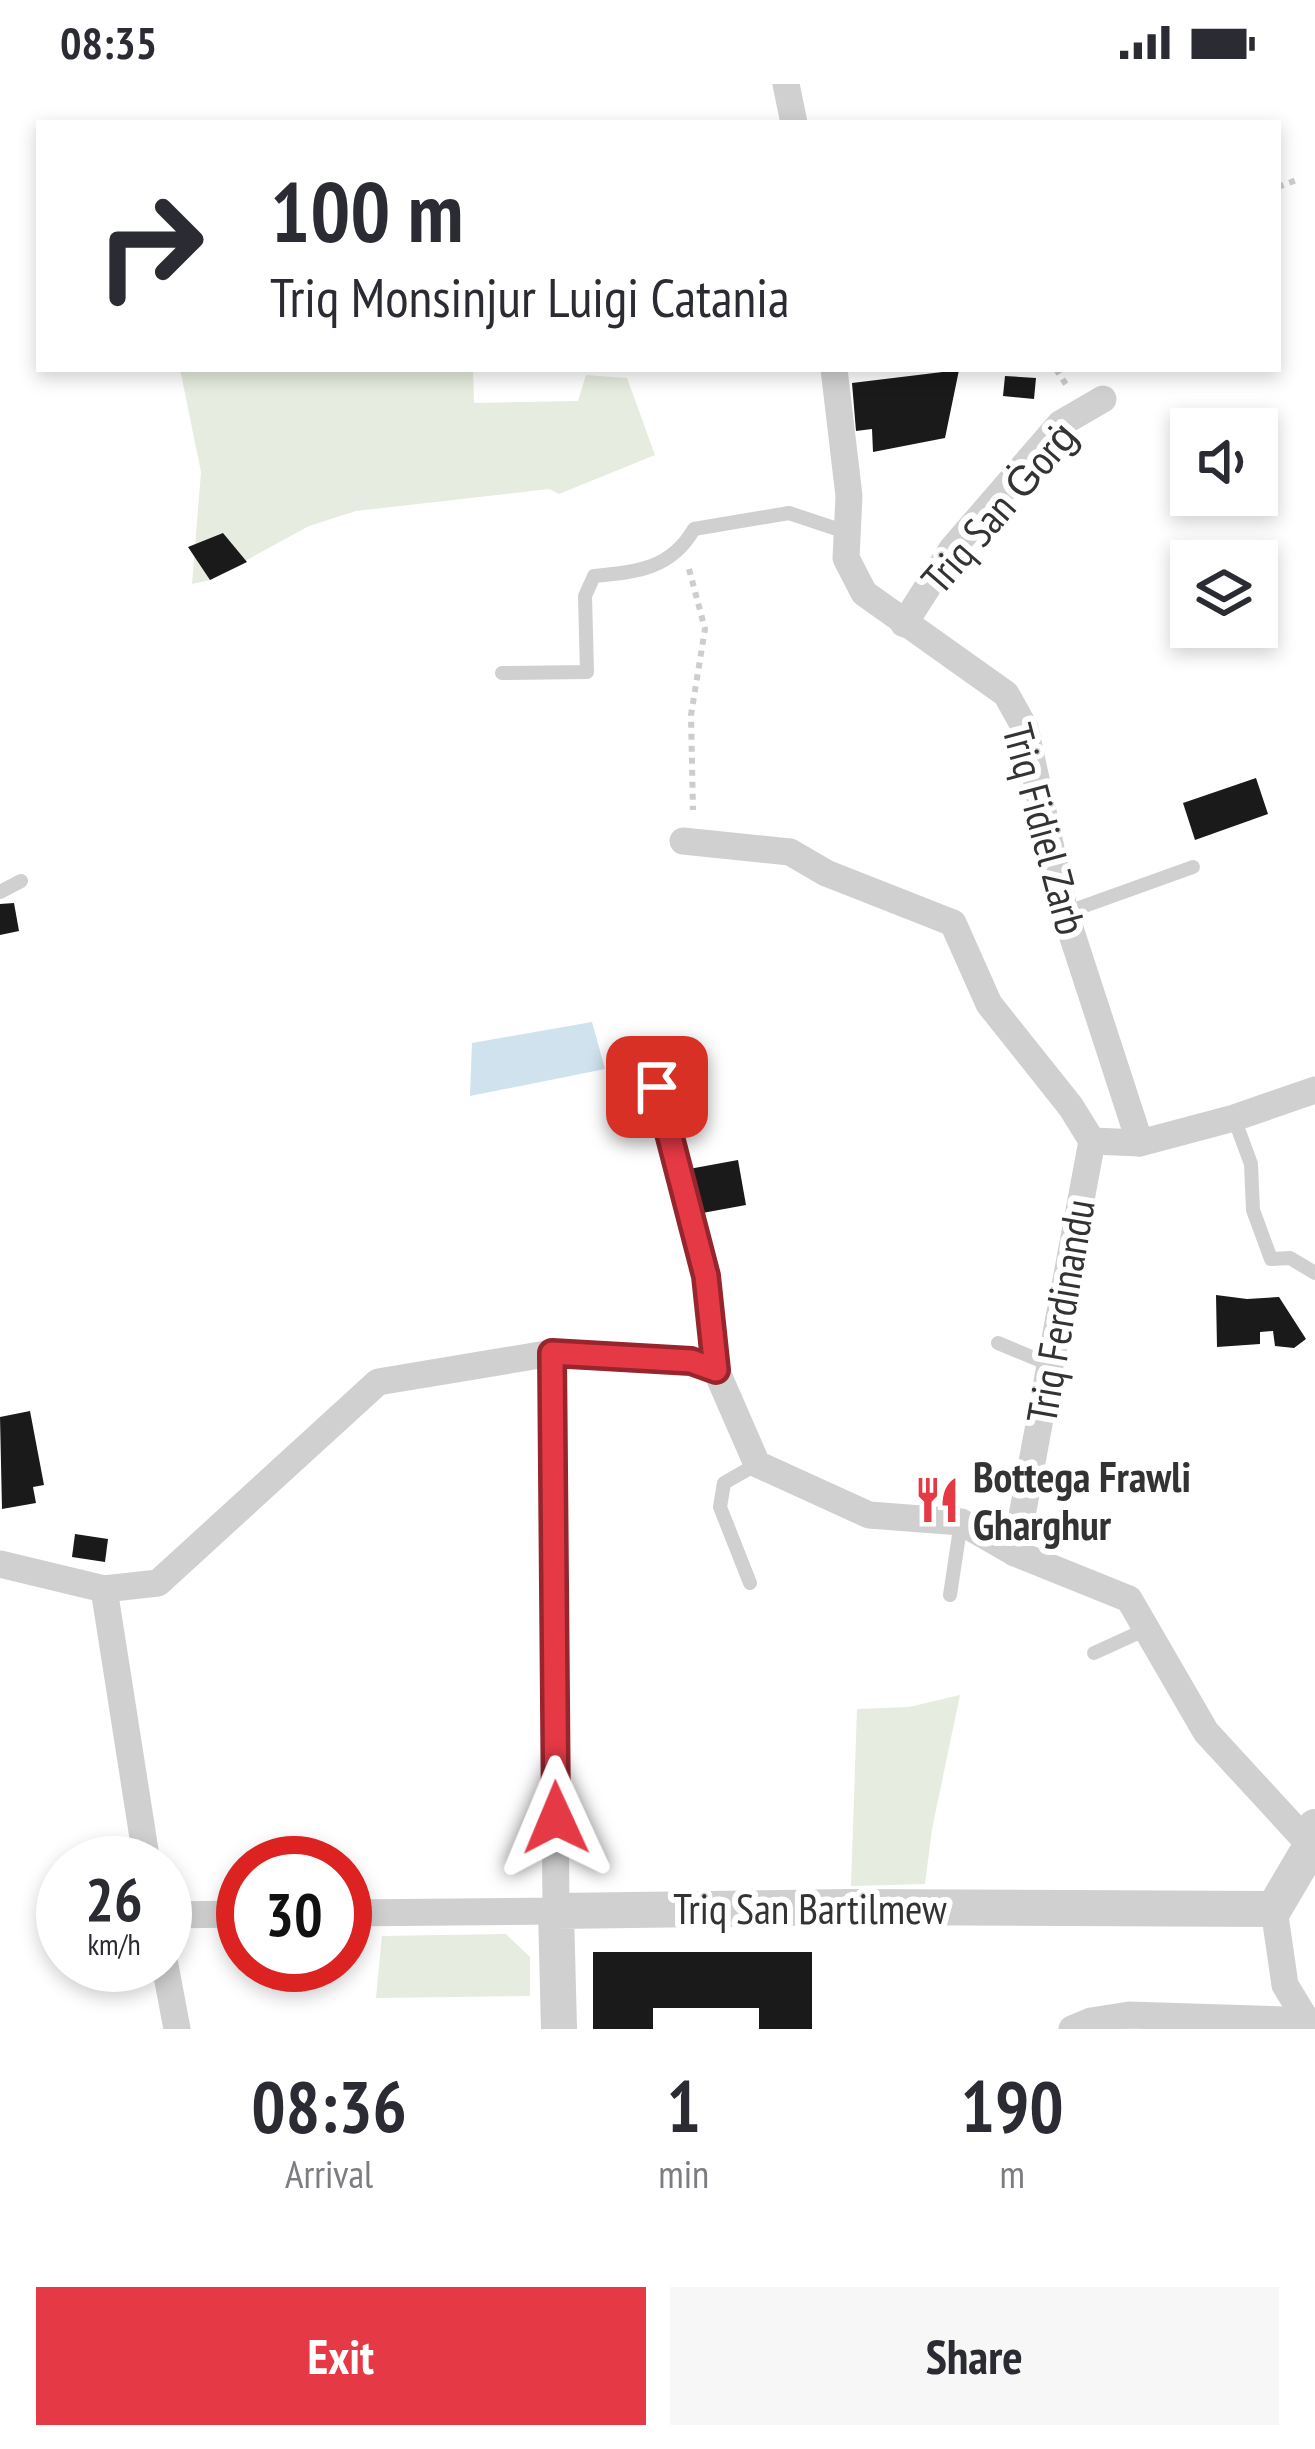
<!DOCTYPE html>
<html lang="en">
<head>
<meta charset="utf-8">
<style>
	:root { --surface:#fff; --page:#f7f7f7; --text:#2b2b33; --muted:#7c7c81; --accent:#e63946 }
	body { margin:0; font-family:"PT Sans Narrow",sans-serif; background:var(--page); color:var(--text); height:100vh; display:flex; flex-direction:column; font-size:45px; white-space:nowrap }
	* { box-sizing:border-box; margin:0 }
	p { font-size:39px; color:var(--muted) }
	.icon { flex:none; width:66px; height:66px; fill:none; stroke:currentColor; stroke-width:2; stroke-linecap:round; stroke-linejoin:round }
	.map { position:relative; height:1945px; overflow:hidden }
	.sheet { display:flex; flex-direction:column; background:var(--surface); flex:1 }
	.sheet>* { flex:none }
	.top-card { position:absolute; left:36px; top:36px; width:1245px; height:252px; border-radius:0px; box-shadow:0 6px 18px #0003; background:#fff; color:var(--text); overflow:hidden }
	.fabs { position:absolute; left:1170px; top:324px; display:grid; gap:24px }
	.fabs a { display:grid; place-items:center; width:108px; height:108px; border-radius:0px; background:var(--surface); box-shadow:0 6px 18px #0003; font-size:60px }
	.speed { position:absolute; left:36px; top:1752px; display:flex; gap:24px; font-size:60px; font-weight:700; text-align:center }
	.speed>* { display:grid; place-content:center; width:156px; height:156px; border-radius:50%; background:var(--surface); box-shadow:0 6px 18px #0003; line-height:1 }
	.speed small { font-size:30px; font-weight:400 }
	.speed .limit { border:18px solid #d22; background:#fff; color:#111 }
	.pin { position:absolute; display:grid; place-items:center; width:102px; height:102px; color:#fff; margin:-51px; border-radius:24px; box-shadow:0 6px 18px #0006 }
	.me { position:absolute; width:132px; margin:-66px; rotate:359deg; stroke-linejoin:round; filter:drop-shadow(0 0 9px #0008) }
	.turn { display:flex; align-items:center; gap:42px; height:252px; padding:0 36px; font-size:54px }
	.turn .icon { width:156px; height:156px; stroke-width:2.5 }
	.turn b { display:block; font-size:84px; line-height:102px }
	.eta { display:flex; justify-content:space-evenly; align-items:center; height:204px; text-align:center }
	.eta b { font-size:72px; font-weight:700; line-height:84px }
	.cta { display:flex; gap:24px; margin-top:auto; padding:24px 36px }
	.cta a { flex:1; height:138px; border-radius:0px; background:var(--accent); color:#fff; font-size:48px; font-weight:700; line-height:138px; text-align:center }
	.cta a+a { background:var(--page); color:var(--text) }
	.status { display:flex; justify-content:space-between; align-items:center; height:84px; padding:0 60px; background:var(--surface); direction:ltr }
	.status svg { height:33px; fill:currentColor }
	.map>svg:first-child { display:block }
	.green { fill:#e6ecdf }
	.water { fill:#cfe2ee }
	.building { fill:#1a1a1a }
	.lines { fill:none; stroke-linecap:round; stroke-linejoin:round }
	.path { stroke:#cdcdcd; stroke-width:6; stroke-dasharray:6 6; stroke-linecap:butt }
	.service { stroke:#d0d0d0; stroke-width:14 }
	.minor { stroke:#d0d0d0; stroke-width:27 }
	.tertiary { stroke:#d0d0d0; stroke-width:36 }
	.route-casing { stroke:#96252e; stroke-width:30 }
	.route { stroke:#e63946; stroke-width:21 }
	.labels { text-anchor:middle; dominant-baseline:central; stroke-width:12; stroke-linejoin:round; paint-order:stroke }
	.street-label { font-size:42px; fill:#333; stroke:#fff }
	.poi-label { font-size:42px; font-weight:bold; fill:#333; stroke:#fff; text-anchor:start }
</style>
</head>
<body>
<div class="status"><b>08:35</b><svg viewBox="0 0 49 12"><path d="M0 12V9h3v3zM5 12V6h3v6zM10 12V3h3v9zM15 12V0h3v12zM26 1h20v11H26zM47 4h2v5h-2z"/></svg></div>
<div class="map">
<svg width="1315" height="1945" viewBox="0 0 1315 1945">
	<rect width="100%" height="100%" fill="#fff"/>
	<g class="green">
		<polygon points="180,285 473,285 474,319 578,317 586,291 627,294 655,371 559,410 549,405 356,427 309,442 210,496 192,500 201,388"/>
		<polygon points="960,1611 932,1745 925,1800 851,1802 857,1625 909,1623"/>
		<polygon points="506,1850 530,1873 530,1912 376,1914 382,1852"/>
	</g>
	<polygon class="water" points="592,938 605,985 470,1012 472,959"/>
	<g class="building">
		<polygon points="959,286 945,354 873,368 872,345 856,347 852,299"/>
		<polygon points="1005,292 1036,294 1034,315 1003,312"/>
		<polygon points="223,449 247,478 210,496 188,463"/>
		<polygon points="1256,694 1268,730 1195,756 1183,719"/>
		<polygon points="14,819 19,847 0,851 0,820"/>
		<polygon points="738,1076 746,1121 697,1130 689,1085"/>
		<polygon points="1216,1211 1247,1215 1279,1213 1306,1255 1294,1264 1275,1262 1273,1247 1260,1248 1260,1260 1217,1263"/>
		<polygon points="30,1327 44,1401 33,1403 36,1419 2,1425 0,1333"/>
		<polygon points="75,1450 108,1455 105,1478 72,1473"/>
		<polygon points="593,1868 812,1868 812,1945 759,1945 759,1924 653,1924 653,1945 593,1945"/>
	</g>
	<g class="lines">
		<g class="path">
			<polyline points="1278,103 1299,95"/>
			<polyline points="1056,285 1067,302"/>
			<polyline points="689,485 705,545 691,631 693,726"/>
		</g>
		<g class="service">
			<path d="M502 589 587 588 585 512 594 492C637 488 671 485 694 445L789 429 846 448"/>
			<polyline points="0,808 21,797"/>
			<polyline points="1065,829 1193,783"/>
			<polyline points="657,1003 705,1192 716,1286"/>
			<polyline points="1234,1034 1251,1080 1253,1126 1271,1175 1290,1174 1315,1189"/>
			<polyline points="998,1259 1051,1281"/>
			<polyline points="750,1499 720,1423 724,1399 757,1380"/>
			<polyline points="950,1511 961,1438"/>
			<polyline points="1094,1569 1149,1544"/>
		</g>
		<g class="minor">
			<polyline points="786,0 794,39"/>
			<polyline points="834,285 849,412 846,474 864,509 1006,610 1025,644 1065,829 1140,1059"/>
			<polyline points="904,540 952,465 1060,340 1103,315"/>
			<polyline points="683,757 790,768 826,789 953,839 989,920 1071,1023 1092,1057"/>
			<polyline points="1092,1057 1140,1059 1234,1034 1315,1006"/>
			<polyline points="1015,1469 1092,1057"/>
			<polyline points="0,1480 104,1505 158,1499 378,1298 552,1269 691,1277 716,1286 757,1380 869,1431 961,1438 1015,1469 1129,1515 1206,1648 1311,1762"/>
			<polyline points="104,1505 147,1779"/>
			<polyline points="1274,1825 1285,1901 1305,1934"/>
			<polyline points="345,1829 556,1827 552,1269"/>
			<polyline points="165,1831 243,1830"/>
			<polyline points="165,1881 177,1945"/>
			<polyline points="1072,1945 1091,1937 1129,1931 1315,1937"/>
		</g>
		<polyline class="tertiary" points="559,1945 556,1827 850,1823 1274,1825 1311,1762 1315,1743"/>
	</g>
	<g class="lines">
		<defs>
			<polyline id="route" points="556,1734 552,1269 691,1277 716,1286 706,1192 657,1003"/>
		</defs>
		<use href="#route" class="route-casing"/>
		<use href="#route" class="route"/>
	</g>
	<defs>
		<symbol id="restaurant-bare" viewBox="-9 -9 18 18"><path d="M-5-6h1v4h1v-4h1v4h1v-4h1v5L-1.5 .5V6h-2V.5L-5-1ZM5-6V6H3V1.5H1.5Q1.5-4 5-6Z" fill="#e63946" stroke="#fff" stroke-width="2.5" paint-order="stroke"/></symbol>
	</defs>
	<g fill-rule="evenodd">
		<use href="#restaurant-bare" x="904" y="1383" width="66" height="66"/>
	</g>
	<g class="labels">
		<g class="street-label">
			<text transform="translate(999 423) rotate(-49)">Triq San Ġorġ</text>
			<text transform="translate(1045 745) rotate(75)">Triq Fidiel Zarb</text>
			<text transform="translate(1060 1227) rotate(-80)">Triq Ferdinandu</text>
			<text x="810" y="1824">Triq San Bartilmew</text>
		</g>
		<g class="poi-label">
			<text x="973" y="1392">Bottega Frawli<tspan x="973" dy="48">Gharghur</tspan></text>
		</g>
	</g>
</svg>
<div class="fabs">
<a><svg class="icon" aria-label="sound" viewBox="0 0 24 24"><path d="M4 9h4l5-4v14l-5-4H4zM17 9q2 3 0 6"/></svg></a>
<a><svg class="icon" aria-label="layers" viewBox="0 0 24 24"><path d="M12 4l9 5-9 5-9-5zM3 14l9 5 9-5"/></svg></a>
</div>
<div class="speed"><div>26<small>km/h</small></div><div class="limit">30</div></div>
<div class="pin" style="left:657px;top:1003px;background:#d93025"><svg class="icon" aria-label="arrive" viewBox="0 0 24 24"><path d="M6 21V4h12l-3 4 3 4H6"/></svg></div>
<svg class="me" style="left:556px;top:1734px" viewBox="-20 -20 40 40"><path d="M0-17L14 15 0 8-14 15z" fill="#e63946" stroke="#fff" stroke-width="4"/></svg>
<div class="top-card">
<div class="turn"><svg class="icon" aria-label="right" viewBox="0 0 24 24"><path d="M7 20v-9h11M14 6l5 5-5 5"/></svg><div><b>100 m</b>Triq Monsinjur Luigi Catania</div></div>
</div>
</div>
<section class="sheet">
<div class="eta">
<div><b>08:36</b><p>Arrival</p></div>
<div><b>1</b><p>min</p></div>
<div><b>190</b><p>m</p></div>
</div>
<div class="cta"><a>Exit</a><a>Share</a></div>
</section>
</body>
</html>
